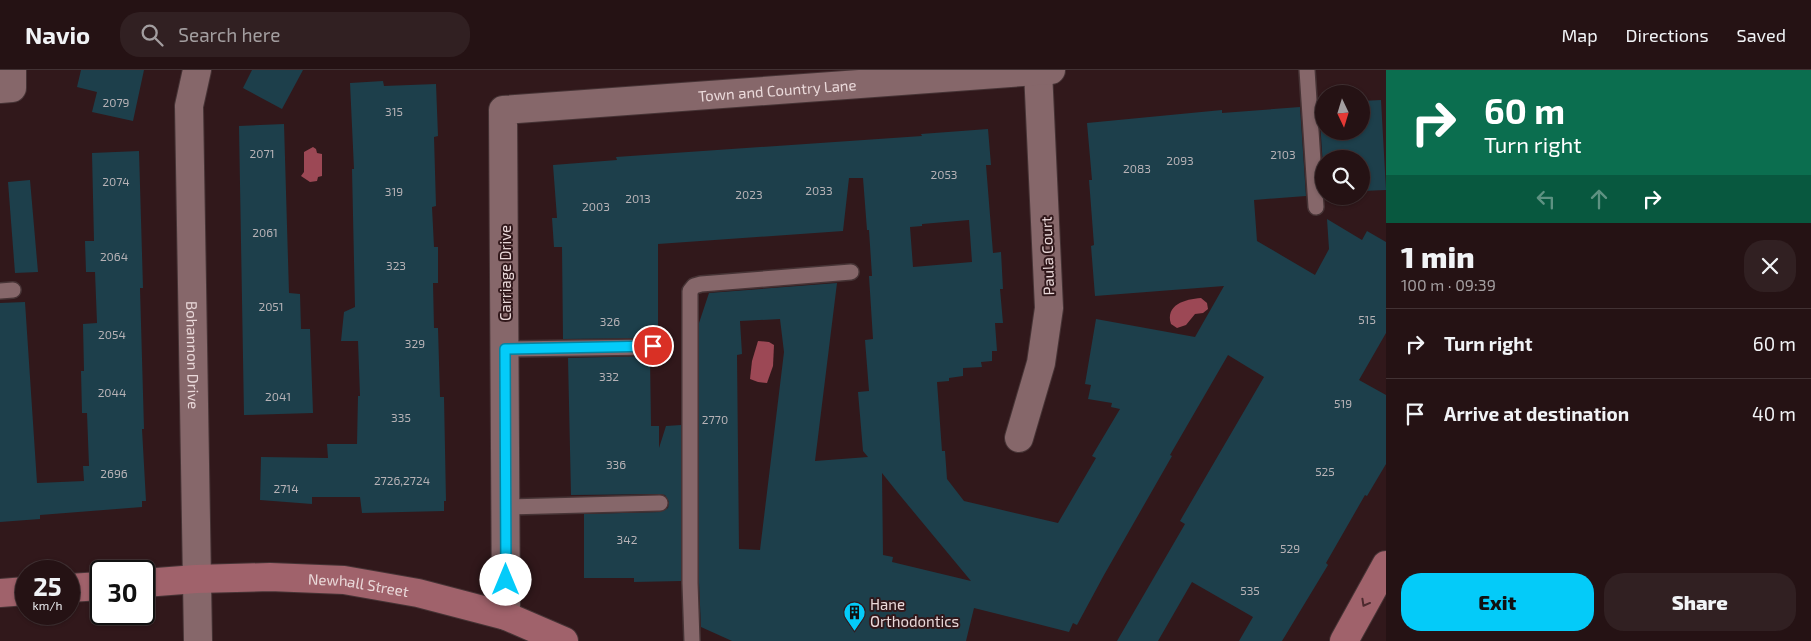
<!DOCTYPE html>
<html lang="en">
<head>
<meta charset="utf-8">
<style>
	:root { --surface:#251214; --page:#312022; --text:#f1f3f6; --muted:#a39ea0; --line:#423234; --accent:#04cbf9 }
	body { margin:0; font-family:"Exo 2",sans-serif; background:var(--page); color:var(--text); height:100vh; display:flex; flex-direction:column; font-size:19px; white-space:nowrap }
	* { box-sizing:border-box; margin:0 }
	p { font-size:16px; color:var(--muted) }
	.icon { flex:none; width:28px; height:28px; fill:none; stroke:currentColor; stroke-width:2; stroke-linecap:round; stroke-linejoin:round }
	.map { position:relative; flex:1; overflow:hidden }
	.drawer { display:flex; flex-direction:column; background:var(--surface); width:425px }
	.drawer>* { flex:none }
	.hud { background:#0b6e4f; color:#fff; overflow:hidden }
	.needle { width:32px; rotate:176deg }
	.tools { position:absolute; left:1315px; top:15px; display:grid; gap:10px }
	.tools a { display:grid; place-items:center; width:55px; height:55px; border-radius:50%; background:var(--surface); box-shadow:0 1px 4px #0004,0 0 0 1px var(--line); font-size:25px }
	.speed { position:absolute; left:15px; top:490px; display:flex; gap:10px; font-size:25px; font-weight:700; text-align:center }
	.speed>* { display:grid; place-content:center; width:65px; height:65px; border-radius:50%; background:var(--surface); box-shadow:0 1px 4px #0004,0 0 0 1px var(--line); line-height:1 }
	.speed small { font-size:12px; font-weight:400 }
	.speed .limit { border:2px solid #111; border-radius:8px; background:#fff; color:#111 }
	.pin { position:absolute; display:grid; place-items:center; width:42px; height:42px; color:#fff; margin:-21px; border:2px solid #fff; border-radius:50%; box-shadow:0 1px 5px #0007 }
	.me { position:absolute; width:55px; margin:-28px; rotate:0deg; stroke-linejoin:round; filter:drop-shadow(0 0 4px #0008) }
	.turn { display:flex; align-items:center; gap:18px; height:105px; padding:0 15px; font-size:22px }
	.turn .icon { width:65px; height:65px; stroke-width:2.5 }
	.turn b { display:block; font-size:35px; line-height:42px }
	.lanes { display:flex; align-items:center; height:48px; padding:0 15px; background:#0003; justify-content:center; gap:25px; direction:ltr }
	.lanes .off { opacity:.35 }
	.round { display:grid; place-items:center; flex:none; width:52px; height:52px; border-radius:20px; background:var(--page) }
	.head { display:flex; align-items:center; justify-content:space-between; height:85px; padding:0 15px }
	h1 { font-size:30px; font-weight:800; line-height:38px }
	.action { display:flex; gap:10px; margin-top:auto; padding:10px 15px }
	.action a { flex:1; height:58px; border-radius:20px; background:var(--accent); color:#111; font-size:20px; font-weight:800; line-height:58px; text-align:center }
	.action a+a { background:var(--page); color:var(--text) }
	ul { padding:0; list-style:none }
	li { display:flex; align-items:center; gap:15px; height:70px; padding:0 15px; border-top:1px solid var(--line) }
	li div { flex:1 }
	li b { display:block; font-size:19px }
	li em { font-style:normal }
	header { display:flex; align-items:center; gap:30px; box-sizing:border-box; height:70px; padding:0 25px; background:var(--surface); border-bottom:1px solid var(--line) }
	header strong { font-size:24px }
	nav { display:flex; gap:28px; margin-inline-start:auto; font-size:18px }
	.search { width:350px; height:45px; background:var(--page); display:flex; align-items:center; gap:12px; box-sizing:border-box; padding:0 18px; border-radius:20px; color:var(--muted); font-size:19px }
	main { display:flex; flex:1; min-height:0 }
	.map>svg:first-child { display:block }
	.water { fill:#9c4855 }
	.building { fill:#1d3f4b; fill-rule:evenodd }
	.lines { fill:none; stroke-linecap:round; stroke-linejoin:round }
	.lane-casing { stroke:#463335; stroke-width:18 }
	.street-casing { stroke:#463335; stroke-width:30 }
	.secondary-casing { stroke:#463335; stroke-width:30 }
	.lane { stroke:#86676a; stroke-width:15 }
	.street { stroke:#86676a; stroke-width:28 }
	.secondary { stroke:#a0626b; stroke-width:28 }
	.oneway { stroke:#4d2a2f }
	.route-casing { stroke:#0384a2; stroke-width:12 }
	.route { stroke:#04cbf9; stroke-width:9 }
	.labels { text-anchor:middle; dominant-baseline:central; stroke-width:4; stroke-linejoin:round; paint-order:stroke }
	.number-label { font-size:12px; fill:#b7b2b6 }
	.street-label { font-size:15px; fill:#ead9da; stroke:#31181b }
	.poi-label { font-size:15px; fill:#ead9da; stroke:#31181b; text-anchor:start }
</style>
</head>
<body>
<header>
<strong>Navio</strong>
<div class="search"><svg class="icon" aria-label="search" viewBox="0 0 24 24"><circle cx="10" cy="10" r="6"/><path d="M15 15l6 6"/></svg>Search here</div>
<nav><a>Map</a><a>Directions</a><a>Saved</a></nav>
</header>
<main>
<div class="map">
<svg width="1386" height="571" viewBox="0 0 1386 571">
	<rect width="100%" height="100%" fill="#31181b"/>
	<g class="water">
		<polygon points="313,77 316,79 317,83 322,84 322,106 318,107 317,111 310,112 301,106 304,102 304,82"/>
		<path d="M1201 228 1207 233 1208 239 1203 243 1195 244 1186 255 1177 258 1171 254C1165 235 1185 229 1201 228Z"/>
		<polygon points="758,271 769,272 774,275 773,296 767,313 758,312 750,309 752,291"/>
	</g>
	<g class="building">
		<polygon points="81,0 144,0 133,51 92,42 97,22 77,17"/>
		<polygon points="252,0 303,0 282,39 243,18"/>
		<polygon points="383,11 384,16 436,14 438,66 434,67 436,136 432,137 434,177 438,177 438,213 433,213 434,258 438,258 440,327 444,327 446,431 444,431 444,441 362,443 360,427 312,427 312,434 260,430 261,387 328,388 327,374 357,374 358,326 360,326 358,271 341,271 344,242 355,237 352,99 354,99 350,13"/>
		<polygon points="1381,30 1386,120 1361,121 1361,89 1324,89 1324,112 1319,35 1324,34 1324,61 1361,61 1361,31"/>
		<path d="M1300 37 1306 126 1254 130 1257 171 1315 205 1329 179 1327 149 1362 170 1367 161 1386 172V263L1359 310 1386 325V394L1367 426 1365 425 1326 493 1328 495 1282 571H1239L1253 547 1192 512 1158 571H1117L1185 454 1180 451 1264 307 1228 285 1170 385 1172 386 1104 505 1077 555 1073 553 1069 562 974 538 966 571H732L701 557 699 513V253L709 223 837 213 815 391 868 387 863 381 858 322 869 321 865 270 873 269 869 206H872L869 160H867L863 108H849L843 161 658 174V268L563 269 562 177H554L552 148H557L553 95 617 90 616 87 922 66 921 64 988 59 991 95H986L993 183 1001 182 1003 219H1000L1003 253H995L997 281H992V291L981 292 982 297 963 298V306L949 308V311L937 312 942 381H945L947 409 964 431 1058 453 1096 388 1092 386 1120 339 1111 337 1112 333 1088 329 1091 315 1085 314 1096 249 1195 267 1224 216 1095 226 1091 176 1094 175 1089 110H1092L1087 53 1222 40V43ZM969 150 972 192 913 197 910 157 922 156V154ZM780 249 784 282 760 480 739 479 737 285 742 284 740 251ZM882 403 898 423 971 511 892 492 893 487 883 485Z"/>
		<polygon points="284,54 289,223 300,224 301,259 310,259 313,343 244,345 239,56"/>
		<polygon points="139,81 143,218 140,218 144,359 142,359 146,431 142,431 142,437 40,445 40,449 0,452 0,233 25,232 37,413 84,411 83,396 89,396 87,343 82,343 81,301 84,301 83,254 97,253 95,202 86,202 85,171 94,171 92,83"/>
		<polygon points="30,110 38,202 15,203 8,112"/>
		<polygon points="650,286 651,356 659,356 659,378 666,356 681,355 681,511 634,512 634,508 584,508 584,444 660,442 668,438 669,432 665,425 660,424 571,425 568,288"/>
	</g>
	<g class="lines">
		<defs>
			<g id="lane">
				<polyline points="1307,0 1316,137"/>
				<polyline points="0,221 13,220"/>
				<polyline points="505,279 653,277"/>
				<polyline points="505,437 660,433"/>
				<polyline points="692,571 690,513 690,221 694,216 701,214 851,202"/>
			</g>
			<g id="street">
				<path id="s1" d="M197 0 189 36 198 571"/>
				<polyline points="0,19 12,18 12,0"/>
				<polyline points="1019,368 1041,293 1049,238 1038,1"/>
				<path id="s2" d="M506 546 503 40 1051 0"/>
			</g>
			<g id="secondary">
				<path id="s3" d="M144 513 196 509 270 507 344 510 418 523 506 546 564 571"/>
				<polyline points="69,518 101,516"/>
				<polyline points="0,523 26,521"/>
				<polyline points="1344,571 1386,495"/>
			</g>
		</defs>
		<use href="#lane" class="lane-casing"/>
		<use href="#street" class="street-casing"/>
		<use href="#secondary" class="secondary-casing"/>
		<use href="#lane" class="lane"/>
		<use href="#street" class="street"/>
		<use href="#secondary" class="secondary"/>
	</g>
	<defs><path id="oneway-chevron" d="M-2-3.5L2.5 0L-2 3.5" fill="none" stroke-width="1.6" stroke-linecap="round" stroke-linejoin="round" transform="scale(1.25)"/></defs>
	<use class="oneway" href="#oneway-chevron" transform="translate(1365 533) rotate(119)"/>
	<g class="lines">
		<defs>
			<polyline id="route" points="506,510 505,279 653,276"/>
		</defs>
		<use href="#route" class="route-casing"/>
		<use href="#route" class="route"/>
	</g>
	<defs>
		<symbol id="building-pin" viewBox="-11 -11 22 30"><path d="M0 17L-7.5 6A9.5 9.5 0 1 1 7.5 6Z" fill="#04cbf9" stroke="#31181b"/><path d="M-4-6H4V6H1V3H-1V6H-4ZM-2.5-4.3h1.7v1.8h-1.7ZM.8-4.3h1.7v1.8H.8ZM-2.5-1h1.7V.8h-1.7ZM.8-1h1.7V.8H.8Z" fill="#111"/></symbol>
	</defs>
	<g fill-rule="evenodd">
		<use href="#building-pin" x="842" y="530" width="25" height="34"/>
	</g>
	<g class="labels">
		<g class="number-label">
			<text x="116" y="32">2079</text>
			<text x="394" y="41">315</text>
			<text x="262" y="83">2071</text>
			<text x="1283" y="84">2103</text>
			<text x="1180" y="90">2093</text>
			<text x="1137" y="98">2083</text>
			<text x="944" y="104">2053</text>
			<text x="116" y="111">2074</text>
			<text x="819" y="120">2033</text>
			<text x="394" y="121">319</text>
			<text x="749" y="124">2023</text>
			<text x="638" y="128">2013</text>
			<text x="596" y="136">2003</text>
			<text x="265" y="162">2061</text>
			<text x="114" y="186">2064</text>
			<text x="396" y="195">323</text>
			<text x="271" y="236">2051</text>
			<text x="1367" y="249">515</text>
			<text x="610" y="251">326</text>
			<text x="112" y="264">2054</text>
			<text x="415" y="273">329</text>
			<text x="609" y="306">332</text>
			<text x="112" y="322">2044</text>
			<text x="278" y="326">2041</text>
			<text x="1343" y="333">519</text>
			<text x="401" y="347">335</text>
			<text x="715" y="349">2770</text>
			<text x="616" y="394">336</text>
			<text x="1325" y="401">525</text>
			<text x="114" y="403">2696</text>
			<text x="402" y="410">2726,2724</text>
			<text x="286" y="418">2714</text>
			<text x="627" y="469">342</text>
			<text x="1290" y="478">529</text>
			<text x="1250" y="520">535</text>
		</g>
		<g class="street-label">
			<text stroke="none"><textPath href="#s2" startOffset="781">Town and Country Lane</textPath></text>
			<text transform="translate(1047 186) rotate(-92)">Paula Court</text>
			<text transform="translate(505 203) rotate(-90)">Carriage Drive</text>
			<text stroke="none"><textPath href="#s1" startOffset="286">Bohannon Drive</textPath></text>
			<text stroke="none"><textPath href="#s3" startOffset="215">Newhall Street</textPath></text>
		</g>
		<g class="poi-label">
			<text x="870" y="534">Hane<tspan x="870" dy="17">Orthodontics</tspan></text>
		</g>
	</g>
</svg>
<div class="tools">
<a><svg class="needle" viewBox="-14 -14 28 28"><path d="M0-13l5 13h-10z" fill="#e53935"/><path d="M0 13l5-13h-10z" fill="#a39ea0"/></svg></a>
<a><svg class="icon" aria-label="search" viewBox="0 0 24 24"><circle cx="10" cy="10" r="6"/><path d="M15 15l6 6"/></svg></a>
</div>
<div class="speed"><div>25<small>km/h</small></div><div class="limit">30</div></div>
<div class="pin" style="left:653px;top:276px;background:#d93025"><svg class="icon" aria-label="arrive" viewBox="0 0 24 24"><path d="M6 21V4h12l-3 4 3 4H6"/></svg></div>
<svg class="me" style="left:506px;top:510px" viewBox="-20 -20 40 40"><circle r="19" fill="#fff"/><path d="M0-13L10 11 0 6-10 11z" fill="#04cbf9"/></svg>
</div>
<section class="drawer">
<div class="hud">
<div class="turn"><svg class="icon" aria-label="right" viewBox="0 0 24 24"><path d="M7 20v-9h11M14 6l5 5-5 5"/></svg><div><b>60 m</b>Turn right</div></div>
<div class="lanes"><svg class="icon off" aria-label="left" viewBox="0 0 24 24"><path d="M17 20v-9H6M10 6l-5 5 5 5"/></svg><svg class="icon off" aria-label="ahead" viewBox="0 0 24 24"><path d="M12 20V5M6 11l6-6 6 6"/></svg><svg class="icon" aria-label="right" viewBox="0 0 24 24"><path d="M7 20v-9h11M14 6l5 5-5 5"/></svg></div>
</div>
<div class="head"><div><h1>1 min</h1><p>100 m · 09:39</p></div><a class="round"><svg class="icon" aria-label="close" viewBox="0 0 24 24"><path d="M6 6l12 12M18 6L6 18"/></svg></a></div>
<ul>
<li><svg class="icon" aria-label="right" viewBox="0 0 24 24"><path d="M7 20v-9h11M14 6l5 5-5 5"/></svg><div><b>Turn right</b></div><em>60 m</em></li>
<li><svg class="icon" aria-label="arrive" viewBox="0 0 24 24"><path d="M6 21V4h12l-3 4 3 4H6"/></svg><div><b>Arrive at destination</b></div><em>40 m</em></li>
</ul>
<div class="action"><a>Exit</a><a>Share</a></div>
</section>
</main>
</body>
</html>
